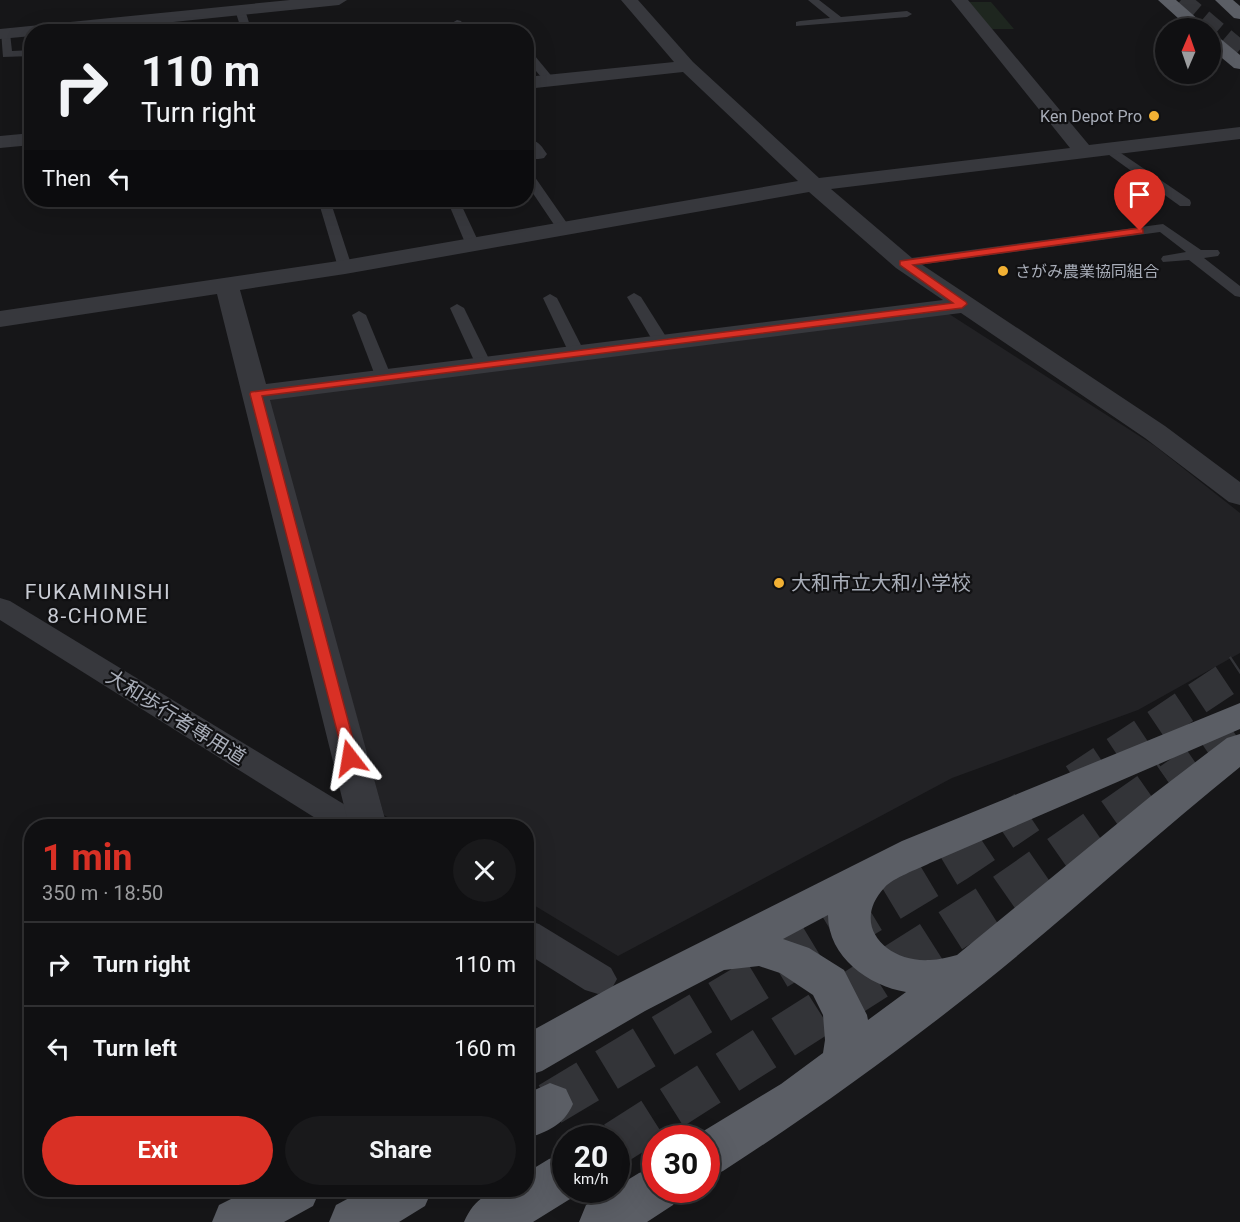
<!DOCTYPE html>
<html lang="en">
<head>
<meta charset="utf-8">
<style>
	:root { --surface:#101012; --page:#19191b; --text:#f1f3f6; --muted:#9c9d9f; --line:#303032; --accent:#d93025 }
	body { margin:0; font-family:Roboto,"Noto Sans JP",sans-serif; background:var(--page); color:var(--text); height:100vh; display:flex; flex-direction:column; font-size:22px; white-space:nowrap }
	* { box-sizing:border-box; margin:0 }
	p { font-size:20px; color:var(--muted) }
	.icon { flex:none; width:33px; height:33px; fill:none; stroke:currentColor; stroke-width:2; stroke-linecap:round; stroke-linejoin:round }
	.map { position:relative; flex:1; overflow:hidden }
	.drawer { position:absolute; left:24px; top:819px; width:510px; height:378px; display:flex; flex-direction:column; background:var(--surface); border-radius:24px; box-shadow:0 6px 24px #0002,0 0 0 2px var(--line) }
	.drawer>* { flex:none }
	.banner { position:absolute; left:24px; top:24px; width:510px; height:183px; border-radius:24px; box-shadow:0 6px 24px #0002,0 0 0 2px var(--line); background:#101012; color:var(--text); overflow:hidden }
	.needle { width:39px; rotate:2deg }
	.fabs { position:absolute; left:1155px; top:18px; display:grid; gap:12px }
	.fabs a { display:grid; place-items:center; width:66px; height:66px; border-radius:50%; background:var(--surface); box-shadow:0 6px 24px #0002,0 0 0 2px var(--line); font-size:30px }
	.speed { position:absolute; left:552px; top:1125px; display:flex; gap:12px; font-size:30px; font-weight:700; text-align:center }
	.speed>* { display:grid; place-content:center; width:78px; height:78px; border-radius:50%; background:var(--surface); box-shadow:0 6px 24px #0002,0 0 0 2px var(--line); line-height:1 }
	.speed small { font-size:15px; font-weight:400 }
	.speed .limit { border:9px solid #d22; background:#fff; color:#111 }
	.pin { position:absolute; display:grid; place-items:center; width:51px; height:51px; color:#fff; margin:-62px -26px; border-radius:50% 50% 50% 0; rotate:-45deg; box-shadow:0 0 6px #0007 }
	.pin .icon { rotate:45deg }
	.me { position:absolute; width:66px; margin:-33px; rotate:346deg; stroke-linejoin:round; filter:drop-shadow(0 0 4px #0008) }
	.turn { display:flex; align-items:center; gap:21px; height:126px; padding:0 18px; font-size:27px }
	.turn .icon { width:78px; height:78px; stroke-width:2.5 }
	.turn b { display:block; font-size:42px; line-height:51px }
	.then { display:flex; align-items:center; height:57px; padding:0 18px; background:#0003; gap:12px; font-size:22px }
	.round { display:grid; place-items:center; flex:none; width:63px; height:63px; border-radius:32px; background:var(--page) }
	.headline { display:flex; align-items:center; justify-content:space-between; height:102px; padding:0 18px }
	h1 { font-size:36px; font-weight:700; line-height:45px; color:var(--accent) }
	.cta { display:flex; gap:12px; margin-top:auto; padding:12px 18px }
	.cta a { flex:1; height:69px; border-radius:36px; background:var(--accent); color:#fff; font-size:24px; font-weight:700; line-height:69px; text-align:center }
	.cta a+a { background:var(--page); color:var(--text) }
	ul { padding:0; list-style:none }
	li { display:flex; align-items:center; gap:18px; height:84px; padding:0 18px; border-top:2px solid var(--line) }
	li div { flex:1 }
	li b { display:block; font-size:22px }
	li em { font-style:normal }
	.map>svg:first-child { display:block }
	.built { fill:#222225 }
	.green { fill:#1e261f }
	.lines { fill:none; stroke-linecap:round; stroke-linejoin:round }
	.trunk-tunnel-far2 { stroke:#333438; stroke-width:19; stroke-dasharray:19 10; stroke-linecap:butt }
	.trunk-tunnel-far1 { stroke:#333438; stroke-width:33; stroke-dasharray:33 16; stroke-linecap:butt }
	.trunk-tunnel { stroke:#333438; stroke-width:44; stroke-dasharray:44 22; stroke-linecap:butt }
	.service { fill:#37383d; fill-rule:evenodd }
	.pedestrian { fill:#37383d; fill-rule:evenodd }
	.minor { fill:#37383d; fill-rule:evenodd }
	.trunk { fill:#5b5e65; fill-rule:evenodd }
	.route { fill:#d93025; stroke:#8d1f18; stroke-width:1.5 }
	.poi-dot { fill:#f2b134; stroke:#111113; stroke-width:2 }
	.labels { text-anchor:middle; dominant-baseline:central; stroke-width:4.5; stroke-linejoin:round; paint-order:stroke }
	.far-poi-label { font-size:16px; fill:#a8adb8; stroke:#111113; text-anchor:end }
	.poi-label { font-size:20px; fill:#a8adb8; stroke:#111113; text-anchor:start }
	.street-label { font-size:20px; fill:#a8adb8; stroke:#111113 }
	.neighbourhood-label { font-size:21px; letter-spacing:1.5px; fill:#c9ccd4; stroke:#111113 }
</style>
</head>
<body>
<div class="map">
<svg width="1240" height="1222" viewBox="0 0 1240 1222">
	<rect width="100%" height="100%" fill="#161618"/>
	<polygon class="built" points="946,312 1155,446 1240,513 1240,653 1138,710 952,778 618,956 527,901 526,826 403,826 384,815 268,402 275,396"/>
	<polygon class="green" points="968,2 991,2 1014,29 990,29"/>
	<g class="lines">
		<polyline class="trunk-tunnel-far2" points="1181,0 1240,50"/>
		<g class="trunk-tunnel-far1">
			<polyline points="1075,780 1240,670"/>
			<polyline points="1168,781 1240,731"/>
		</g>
		<g class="trunk-tunnel">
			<polyline points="550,1104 954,861 1027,812"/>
			<polyline points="616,1143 994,903 1170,780"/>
		</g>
		<g class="service">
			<polygon points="808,0 819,0 841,17 907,11 912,14 907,17 796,26 796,22 800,21 830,18"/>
			<polygon points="240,7 245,10 252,32 242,32 235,10"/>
			<polygon points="457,20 461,21 468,32 458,32 452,23"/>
			<polygon points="418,25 422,26 425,32 415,32 413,28"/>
			<polygon points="1,31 10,33 12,51 32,50 32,56 3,57"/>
			<polygon points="526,49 530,50 554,79 554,83 546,83 526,59"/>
			<polygon points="1109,145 1190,200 1191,203 1190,206 1180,206 1105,152 1103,149"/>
			<polygon points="526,169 530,170 571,229 569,232 559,232 557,229 526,183"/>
			<polygon points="318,200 330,200 352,267 350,270 340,270 338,267"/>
			<polygon points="447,200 459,200 480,245 478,248 468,248 466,245"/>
			<polygon points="1163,224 1201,250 1218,250 1220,253 1218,256 1204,258 1240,286 1240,297 1235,296 1189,260 1163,262 1161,259 1163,256 1186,252 1160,232 904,267 897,263 904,259"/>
			<polygon points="634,293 641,297 670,343 667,346 662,348 654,343 627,297"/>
			<polygon points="550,294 557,298 585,353 582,356 577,358 569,353 543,298"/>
			<polygon points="457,304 464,308 492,365 489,368 479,368 476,365 450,308"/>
			<polygon points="359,311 366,315 392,378 390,381 378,381 376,378 352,315"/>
		</g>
		<g class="pedestrian">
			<polygon points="0,598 10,601 365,817 369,826 328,826 0,620"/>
			<polygon points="526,920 539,924 611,968 617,979 611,990 598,994 585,990 526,953"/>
		</g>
		<g class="minor">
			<polygon points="290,0 347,0 339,5 76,32 32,32 32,36 0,39 0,29"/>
			<path d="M621 0H638L693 62 819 178 1070 148 951 0H968L1089 145 1240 127V139L831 189 912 258 1165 426 1240 482V505L1229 502 1145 438 961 313 270 400 387 826H349L217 294 0 327V311L345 260 798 181 683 72 526 89V77L674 62ZM809 192 896 268 943 300 266 384 240 290 345 274Z"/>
			<polygon points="32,133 32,145 0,148 0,136"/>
			<path d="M531 140C540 142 542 147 547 154L544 158C529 162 526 155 526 141Z"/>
		</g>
		<g class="trunk">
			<polygon points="1158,0 1176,0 1208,28 1189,28"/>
			<polygon points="1215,0 1233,0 1240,6 1240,19 1234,18"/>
			<polygon points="1210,34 1216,35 1240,55 1240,69 1234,68 1210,48"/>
			<path d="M1240 703V729L930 863C918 869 893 878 885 887 849 925 887 963 930 960 939 960 948 957 957 955L1151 796 1227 738 1240 734V767C1153 837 1071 913 984 983 900 1050 813 1113 723 1171L706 1178V1138H692L781 1084 823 1053 825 1040 823 1015 813 995 780 973 759 966 724 970 645 1011 542 1071 526 1076V1034L615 985 902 841ZM828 915C828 957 869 986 906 992L868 1020 867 1015 844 970 809 948 783 939Z"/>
			<path d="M550 1083 566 1089 573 1104C563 1126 548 1131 526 1139V1094Z"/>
			<path d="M566 1153V1190L583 1191 533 1222H464C478 1191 496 1190 526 1190V1173L549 1159Z"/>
			<polygon points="656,1167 656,1190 680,1190 673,1205 647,1222 579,1222 586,1205 612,1190 616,1190 616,1187 639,1173"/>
			<polygon points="249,1190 320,1190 313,1206 284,1222 212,1222 219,1205"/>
			<polygon points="364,1190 432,1190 425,1206 399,1222 329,1222 336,1205"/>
		</g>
	</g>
	<polygon class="route" points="1140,228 1143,229 1143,233 913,265 966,302 967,304 962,308 262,396 358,758 356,762 345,762 250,394 251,392 953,303 900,265 900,261"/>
	<g class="poi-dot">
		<circle cx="1154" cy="116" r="6"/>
		<circle cx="1003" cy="271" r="6"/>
		<circle cx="779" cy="583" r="6"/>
	</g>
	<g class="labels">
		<g class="far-poi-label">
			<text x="1142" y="116">Ken Depot Pro</text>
			<text x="1015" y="271" text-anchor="start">さがみ農業協同組合</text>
		</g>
		<g class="poi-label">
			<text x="791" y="583">大和市立大和小学校</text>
		</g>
		<g class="street-label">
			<text transform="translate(176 717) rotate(32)">大和歩行者専用道</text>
		</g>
		<g class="neighbourhood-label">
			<text x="98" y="592">FUKAMINISHI<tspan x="98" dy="24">8-CHOME</tspan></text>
		</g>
	</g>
</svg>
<div class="fabs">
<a><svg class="needle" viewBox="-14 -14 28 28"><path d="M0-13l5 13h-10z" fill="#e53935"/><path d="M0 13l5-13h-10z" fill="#9c9d9f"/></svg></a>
</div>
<div class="speed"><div>20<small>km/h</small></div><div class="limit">30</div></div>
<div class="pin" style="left:1140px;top:231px;background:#d93025"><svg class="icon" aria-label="arrive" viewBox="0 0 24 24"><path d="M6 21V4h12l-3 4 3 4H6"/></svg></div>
<svg class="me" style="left:350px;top:758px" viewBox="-20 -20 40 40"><path d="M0-17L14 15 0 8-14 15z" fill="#d93025" stroke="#fff" stroke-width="4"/></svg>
<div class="banner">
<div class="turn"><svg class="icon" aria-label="right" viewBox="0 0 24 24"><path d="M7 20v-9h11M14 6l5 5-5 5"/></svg><div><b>110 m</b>Turn right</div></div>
<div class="then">Then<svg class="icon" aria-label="left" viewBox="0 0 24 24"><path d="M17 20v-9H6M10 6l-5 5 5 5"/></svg></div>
</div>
<section class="drawer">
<div class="headline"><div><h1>1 min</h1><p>350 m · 18:50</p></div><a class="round"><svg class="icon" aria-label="close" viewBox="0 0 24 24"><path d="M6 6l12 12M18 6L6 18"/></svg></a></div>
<ul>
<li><svg class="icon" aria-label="right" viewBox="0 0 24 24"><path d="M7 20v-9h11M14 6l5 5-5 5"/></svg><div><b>Turn right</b></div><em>110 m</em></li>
<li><svg class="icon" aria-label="left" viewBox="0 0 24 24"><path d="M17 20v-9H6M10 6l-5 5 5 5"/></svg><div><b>Turn left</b></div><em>160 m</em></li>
</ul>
<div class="cta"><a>Exit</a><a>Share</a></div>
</section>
</div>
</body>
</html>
